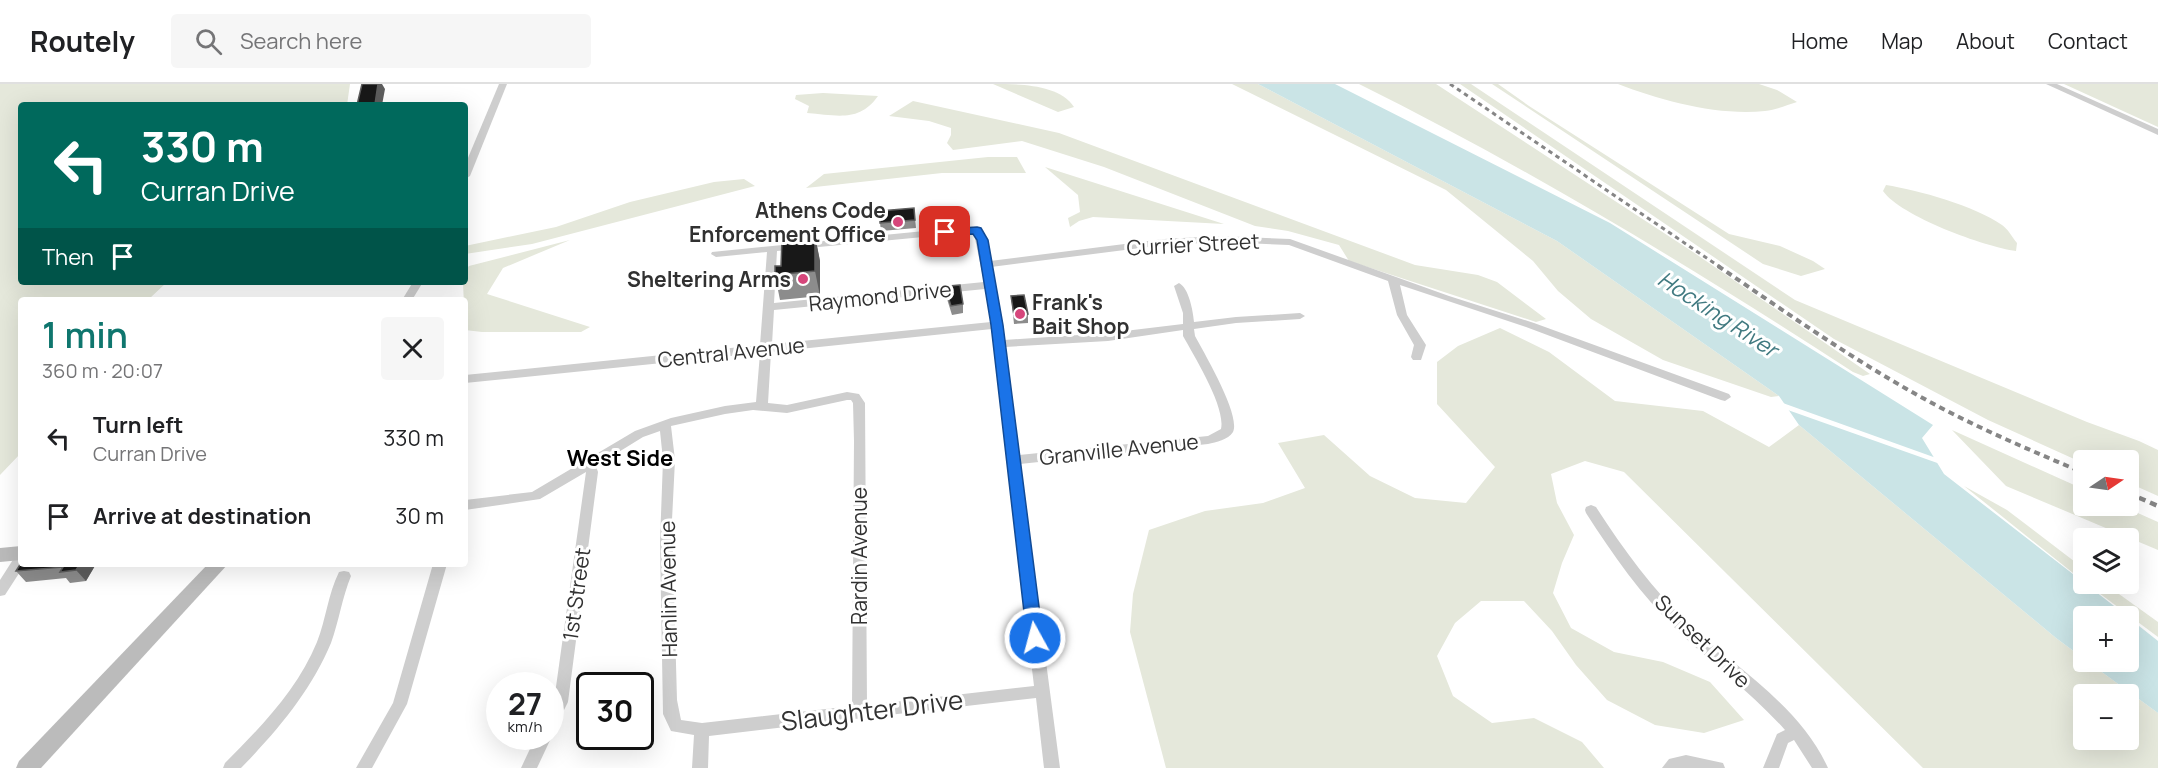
<!DOCTYPE html>
<html lang="en">
<head>
<meta charset="utf-8">
<style>
	:root { --surface:#fff; --page:#f6f6f6; --text:#202124; --muted:#757577; --line:#e0e0e0; --accent:#0f766e }
	body { margin:0; font-family:Manrope,sans-serif; background:var(--page); color:var(--text); height:100vh; display:flex; flex-direction:column; font-size:22px; white-space:nowrap }
	* { box-sizing:border-box; margin:0 }
	p { font-size:20px; color:var(--muted) }
	.icon { flex:none; width:33px; height:33px; fill:none; stroke:currentColor; stroke-width:2; stroke-linecap:round; stroke-linejoin:round }
	.map { position:relative; flex:1; overflow:hidden }
	.side { position:absolute; left:18px; top:213px; width:450px; height:270px; display:flex; flex-direction:column; background:var(--surface); border-radius:6px; box-shadow:0 6px 24px #0002 }
	.side>* { flex:none }
	.guide { position:absolute; left:18px; top:18px; width:450px; height:183px; border-radius:6px; box-shadow:0 6px 24px #0002; background:#00695c; color:#fff; overflow:hidden }
	.needle { width:39px; rotate:77deg }
	.fabs { position:absolute; left:2073px; top:366px; display:grid; gap:12px }
	.fabs a { display:grid; place-items:center; width:66px; height:66px; border-radius:6px; background:var(--surface); box-shadow:0 6px 24px #0002; font-size:30px }
	.speed { position:absolute; left:486px; top:588px; display:flex; gap:12px; font-size:30px; font-weight:700; text-align:center }
	.speed>* { display:grid; place-content:center; width:78px; height:78px; border-radius:50%; background:var(--surface); box-shadow:0 6px 24px #0002; line-height:1 }
	.speed small { font-size:15px; font-weight:400 }
	.speed .limit { border:3px solid #111; border-radius:9px; background:#fff; color:#111 }
	.pin { position:absolute; display:grid; place-items:center; width:51px; height:51px; color:#fff; margin:-26px; border-radius:12px; box-shadow:0 3px 9px #0006 }
	.me { position:absolute; width:66px; margin:-33px; rotate:353deg; stroke-linejoin:round; filter:drop-shadow(0 0 4px #0008) }
	.turn { display:flex; align-items:center; gap:21px; height:126px; padding:0 24px; font-size:27px }
	.turn .icon { width:78px; height:78px; stroke-width:2.5 }
	.turn b { display:block; font-size:42px; line-height:51px }
	.then { display:flex; align-items:center; height:57px; padding:0 24px; background:#0003; gap:12px; font-size:22px }
	.round { display:grid; place-items:center; flex:none; width:63px; height:63px; border-radius:6px; background:var(--page) }
	.overview { display:flex; align-items:center; justify-content:space-between; height:102px; padding:0 24px }
	h1 { font-size:36px; font-weight:600; line-height:45px; color:var(--accent) }
	ul { padding:0; list-style:none }
	li { display:flex; align-items:center; gap:18px; height:78px; padding:0 24px }
	li div { flex:1 }
	li b { display:block; font-size:22px }
	li em { font-style:normal }
	header { display:flex; align-items:center; gap:36px; box-sizing:border-box; height:84px; padding:0 30px; background:var(--surface); border-bottom:2px solid var(--line) }
	header strong { font-size:28px }
	nav { display:flex; gap:33px; margin-inline-start:auto; font-size:21px }
	.search { width:420px; height:54px; background:var(--page); display:flex; align-items:center; gap:15px; box-sizing:border-box; padding:0 21px; border-radius:6px; color:var(--muted); font-size:22px }
	.map>svg:first-child { display:block }
	.green { fill:#e5e8db; fill-rule:evenodd }
	.water { fill:#cae4e6 }
	.pier { fill:#fff }
	.lines { fill:none; stroke-linecap:round; stroke-linejoin:round }
	.street { fill:#cecece; fill-rule:evenodd }
	.secondary { fill:#bbb; fill-rule:evenodd }
	.rail-far2 { stroke:#868686; stroke-width:3; stroke-dasharray:4.5 4; stroke-linecap:butt }
	.rail-far1 { stroke:#868686; stroke-width:4; stroke-dasharray:6 4.5; stroke-linecap:butt }
	.rail { stroke:#868686; stroke-width:4.5; stroke-dasharray:7 5; stroke-linecap:butt }
	.wall { fill:#8c8c8c }
	.shaded-wall { fill:#5d5d5d }
	.building { fill:#181818; stroke:#5d5d5d; stroke-width:1.5 }
	.route { fill:#1a73e8; stroke:#114b97; stroke-width:1.5 }
	.poi-dot { fill:#d6467b; stroke:#fff; stroke-width:2 }
	.labels { text-anchor:middle; dominant-baseline:central; stroke-width:6; stroke-linejoin:round; paint-order:stroke }
	.poi-label { font-size:21px; font-weight:bold; fill:#313131; stroke:#fff; text-anchor:end }
	.street-label { font-size:21px; fill:#313131; stroke:#fff }
	.water-label { font-size:22px; font-style:italic; fill:#417a81; stroke:#fff }
	.neighbourhood-label { font-size:22px; font-weight:bold; fill:#000; stroke:#fff }
	.near-street-label { font-size:26px; fill:#313131; stroke:#fff }
</style>
</head>
<body>
<header>
<strong>Routely</strong>
<div class="search"><svg class="icon" aria-label="search" viewBox="0 0 24 24"><circle cx="10" cy="10" r="6"/><path d="M15 15l6 6"/></svg>Search here</div>
<nav><a>Home</a><a>Map</a><a>About</a><a>Contact</a></nav>
</header>
<div class="map">
<svg width="2158" height="684" viewBox="0 0 2158 684">
	<rect width="100%" height="100%" fill="#fff"/>
	<g class="green">
		<polygon points="0,0 350,0 347,21 21,21 21,198 167,198 149,215 159,216 21,216 21,369 0,391"/>
		<path d="M993 0C1019 0 1059 0 1074 23L1058 28Z"/>
		<polygon points="1232,0 1258,0 1557,157 1779,312 1771,313 1663,276 1591,235 1558,207 1533,177 1446,106"/>
		<path d="M1359 0H1436L1693 168 1870 290 1863 292 1853 288C1693 184 1530 85 1359 0Z"/>
		<polygon points="1460,0 1471,0 1795,216 2087,338 2139,357 2158,366 2158,412 2129,399 2128,376 2084,376 2083,379 1988,336 1834,255"/>
		<polygon points="1492,0 1498,0 1529,22 1729,150 1780,162 1813,177 1825,185 1801,192 1763,180"/>
		<path d="M1618 0H1759L1777 6 1797 18C1787 21 1776 26 1765 27 1718 32 1662 17 1618 0Z"/>
		<polygon points="2064,0 2158,0 2158,43"/>
		<path d="M823 9 878 12C859 39 836 31 807 29L809 22 795 15 796 11Z"/>
		<polygon points="913,17 1059,49 1415,181 1478,191 1497,198 1546,235 1536,238 1349,177 1339,161 1288,147 1255,142 1104,83 1022,57 953,66 947,59 951,51 951,44 929,37 889,32"/>
		<polygon points="988,73 1017,73 1026,89 942,89 806,104 824,90"/>
		<polygon points="1045,83 1224,140 1093,133 1079,137 1070,143 1068,134 1080,128 1078,111"/>
		<polygon points="744,95 755,102 532,160 465,170 465,162 556,143 630,118 714,98"/>
		<path d="M1886 101C1918 106 1975 122 2002 141 2008 145 2012 153 2017 159L2016 167C1985 163 1900 132 1883 107Z"/>
		<polygon points="570,156 503,184 487,210 590,243 581,248 482,248 465,246 463,198 465,198 465,186 469,182"/>
		<path d="M1500 244 1549 268 1615 317 1703 327 1769 363 1799 341 2056 554 2083 574 2084 578H2088L2158 629V684H1923L1624 388 1585 377 1551 390 1557 419 1574 451 1562 479 1553 509 1571 544 1614 568 1663 578 1710 598 1744 636 1704 649 1655 641 1607 616 1576 581 1552 547 1524 517H1481L1455 539 1437 572 1453 612 1492 639 1534 634 1582 658 1604 684H1166L1130 548 1133 510 1149 446 1205 427 1263 419 1305 404 1278 359 1324 351 1370 392 1415 414 1466 419 1495 383 1437 320V278L1458 262ZM2084 610H2128V656H2084Z"/>
		<polygon points="1952,346 2083,405 2084,422 2122,422 2158,438 2158,466 2006,402"/>
		<polygon points="1964,402 2007,426 2083,484 2083,497"/>
		<polygon points="2087,500 2105,500 2158,538 2158,553"/>
	</g>
	<g class="water">
		<polygon points="1258,0 1335,0 1610,139 1933,341 1922,354 1944,390 2127,532 2084,532 2083,574 2056,554 1799,341 1779,312 1557,157"/>
		<polygon points="2129,534 2158,557 2158,629 2088,578 2128,578"/>
	</g>
	<polygon class="pier" points="1780,318 1939,375 1943,381 1785,325"/>
	<g class="lines">
		<g class="street">
			<polygon points="499,0 507,0 470,92 465,95 465,81"/>
			<polygon points="2046,0 2057,0 2158,45 2158,51"/>
			<path d="M965 143 983 146 990 177 1164 155 1220 152 1290 155 1449 212 1534 239 1729 310 1731 313 1725 317 1721 316 1526 243 1400 201 1407 231 1426 261 1421 276H1413L1411 273 1414 261 1397 231 1388 197 1289 161 1220 158 1164 161 991 183 1004 256 1108 249 1183 240V229L1174 202 1179 199C1189 204 1193 227 1194 238L1236 233 1300 229 1305 232 1300 235 1236 239 1194 245 1195 252C1204 269 1241 331 1233 348 1228 356 1216 358 1208 360L1020 380 1060 684H1044L1036 614 709 652 708 684H692L694 651 671 647 663 630 660 458 663 376 660 347 643 353 596 382 598 388 568 618 555 644 550 645V623L554 617 586 388 540 415 465 426V416L532 408 635 347 671 334 725 322 756 318 760 269 465 299V291L760 261 767 168 716 173 711 170 712 168ZM965 149 974 150 984 198 774 219 777 167ZM985 205 991 238 772 260 774 226ZM992 245 1034 602 867 621 865 319 859 310 847 308 787 321 768 319 771 268ZM1183 246V252C1194 272 1226 323 1221 345L1208 352 1019 371 1005 263 1108 257ZM847 316H851L853 319 854 357 852 622 702 639 681 636 677 616 672 436 675 376 671 342 725 330 753 326 787 329Z"/>
			<polygon points="413,198 423,198 412,216 402,216"/>
			<path d="M1591 421 1596 423C1623 465 1653 506 1689 540 1737 585 1800 622 1828 684H1812L1794 656 1788 659 1779 684H1763L1777 650 1785 646C1752 609 1712 580 1677 546 1641 511 1613 471 1586 429L1585 426 1586 423Z"/>
			<polygon points="21,470 21,480 25,480 5,511 0,512 0,496 16,471"/>
			<polygon points="433,480 447,480 407,620 372,684 356,684 393,619"/>
			<path d="M344 487 349 488 351 492C342 514 339 537 331 559 311 607 277 647 241 684H223L225 679C260 644 298 605 317 558 326 535 328 510 339 488Z"/>
			<polygon points="550,650 552,652 537,684 521,684 536,652 550,652"/>
			<polygon points="1686,671 1723,679 1725,684 1662,684 1669,675"/>
		</g>
		<g class="secondary">
			<polygon points="21,462 21,476 0,478 0,464"/>
			<polygon points="208,480 228,480 41,684 16,684 19,677"/>
		</g>
		<polyline class="rail-far2" points="1450,0 1720,183"/>
		<path class="rail-far1" d="M1718 182C1787 229 1856 278 1930 318 1980 345 2032 367 2084 389"/>
		<polyline class="rail" points="2128,409 2158,422"/>
	</g>
	<g class="wall">
		<polygon points="914,124 916,144 881,147 880,139"/>
		<polygon points="815,152 820,177 820,212 780,216 775,191 781,182"/>
		<polygon points="946,206 963,220 963,229 952,231 947,215"/>
		<polygon points="1011,212 1028,230 1028,239 1014,240"/>
		<polygon points="21,480 96,480 86,497 70,499 66,494 26,498 16,487"/>
	</g>
	<g class="shaded-wall">
		<polygon points="378,0 382,0 385,5 382,21 371,21"/>
		<polygon points="815,152 820,177 820,212 815,187"/>
		<polygon points="80,480 96,480 86,497 76,486"/>
	</g>
	<g class="building">
		<polygon points="362,0 378,0 375,20 357,21"/>
		<polygon points="914,124 915,136 880,139 880,127"/>
		<polygon points="815,152 815,187 775,191 775,182 781,182 782,155"/>
		<polygon points="960,201 963,220 951,222 946,206 950,206 949,202"/>
		<polygon points="1024,211 1028,230 1014,231 1011,212"/>
		<polygon points="21,479 21,480 80,480 76,486 60,488 63,483 16,487"/>
	</g>
	<polygon class="route" points="977,143 981,144 988,156 1003,241 1043,554 1041,559 1035,561 1030,559 1027,554 991,241 977,156 973,150 945,152 939,148 945,145"/>
	<g class="poi-dot">
		<circle cx="898" cy="138" r="6"/>
		<circle cx="803" cy="195" r="6"/>
		<circle cx="1020" cy="230" r="6"/>
	</g>
	<g class="labels">
		<g class="poi-label">
			<text x="886" y="126">Athens Code<tspan x="886" dy="24">Enforcement Office</tspan></text>
			<text x="791" y="195">Sheltering Arms</text>
			<text x="1032" y="218" text-anchor="start">Frank's<tspan x="1032" dy="24">Bait Shop</tspan></text>
		</g>
		<g class="street-label">
			<text transform="translate(1193 160) rotate(-3)">Currier Street</text>
			<text transform="translate(880 212) rotate(-6)">Raymond Drive</text>
			<text transform="translate(731 268) rotate(-6)">Central Avenue</text>
			<text transform="translate(1119 365) rotate(-6)">Granville Avenue</text>
			<text transform="translate(859 472) rotate(-90)">Rardin Avenue</text>
			<text transform="translate(668 505) rotate(-91)">Hanlin Avenue</text>
			<text transform="translate(576 510) rotate(-82)">1st Street</text>
			<text transform="translate(1703 557) rotate(44)">Sunset Drive</text>
		</g>
		<g class="water-label">
			<text transform="translate(1718 230) rotate(33)">Hocking River</text>
		</g>
		<g class="neighbourhood-label">
			<text x="620" y="374">West Side</text>
		</g>
		<g class="near-street-label">
			<text transform="translate(872 626) rotate(-7)">Slaughter Drive</text>
		</g>
	</g>
</svg>
<div class="fabs">
<a><svg class="needle" viewBox="-14 -14 28 28"><path d="M0-13l5 13h-10z" fill="#e53935"/><path d="M0 13l5-13h-10z" fill="#757577"/></svg></a>
<a><svg class="icon" aria-label="layers" viewBox="0 0 24 24"><path d="M12 4l9 5-9 5-9-5zM3 14l9 5 9-5"/></svg></a>
<a>+</a>
<a>−</a>
</div>
<div class="speed"><div>27<small>km/h</small></div><div class="limit">30</div></div>
<div class="pin" style="left:945px;top:148px;background:#d93025"><svg class="icon" aria-label="arrive" viewBox="0 0 24 24"><path d="M6 21V4h12l-3 4 3 4H6"/></svg></div>
<svg class="me" style="left:1035px;top:554px" viewBox="-20 -20 40 40"><circle r="17" fill="#1a73e8" stroke="#fff" stroke-width="3"/><path d="M0-11L8 9 0 5-8 9z" fill="#fff"/></svg>
<div class="guide">
<div class="turn"><svg class="icon" aria-label="left" viewBox="0 0 24 24"><path d="M17 20v-9H6M10 6l-5 5 5 5"/></svg><div><b>330 m</b>Curran Drive</div></div>
<div class="then">Then<svg class="icon" aria-label="arrive" viewBox="0 0 24 24"><path d="M6 21V4h12l-3 4 3 4H6"/></svg></div>
</div>
<section class="side">
<div class="overview"><div><h1>1 min</h1><p>360 m · 20:07</p></div><a class="round"><svg class="icon" aria-label="close" viewBox="0 0 24 24"><path d="M6 6l12 12M18 6L6 18"/></svg></a></div>
<ul>
<li><svg class="icon" aria-label="left" viewBox="0 0 24 24"><path d="M17 20v-9H6M10 6l-5 5 5 5"/></svg><div><b>Turn left</b><p>Curran Drive</p></div><em>330 m</em></li>
<li><svg class="icon" aria-label="arrive" viewBox="0 0 24 24"><path d="M6 21V4h12l-3 4 3 4H6"/></svg><div><b>Arrive at destination</b></div><em>30 m</em></li>
</ul>
</section>
</div>
</body>
</html>
